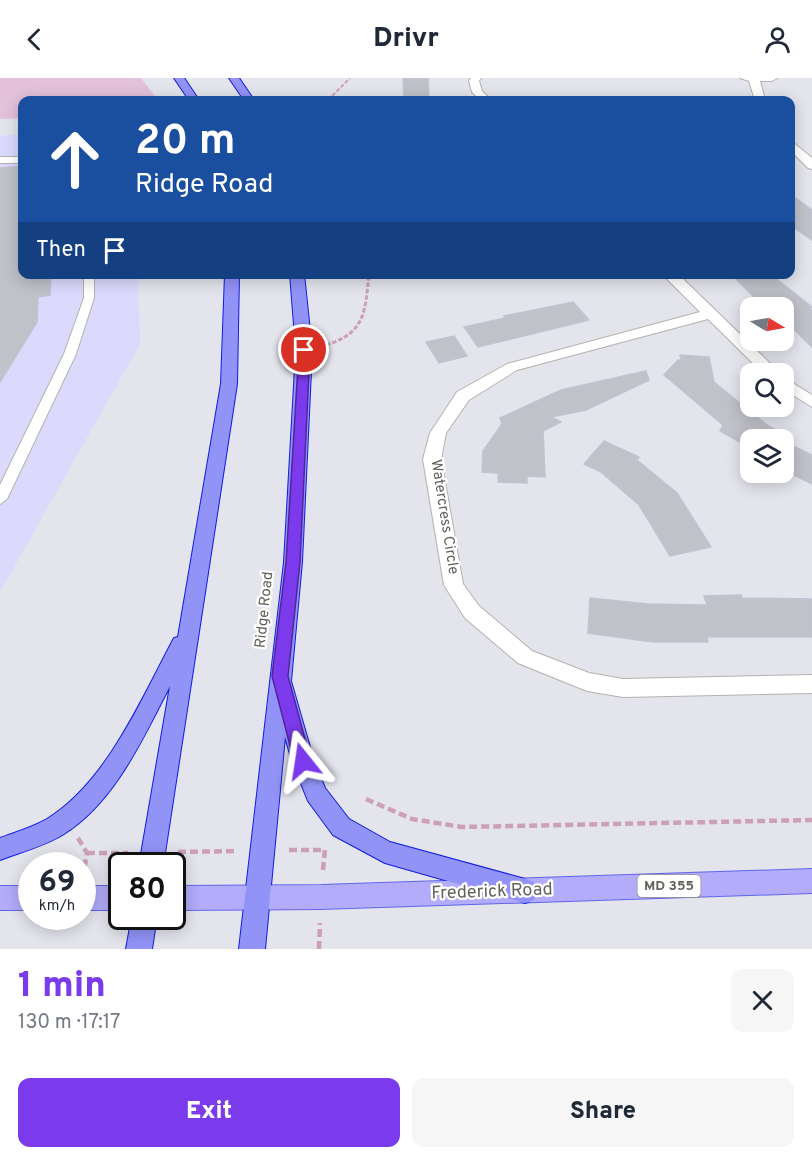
<!DOCTYPE html>
<html lang="en">
<head>
<meta charset="utf-8">
<style>
	:root { --surface:#fff; --page:#f6f6f7; --text:#1f2937; --muted:#747a83; --accent:#7c3aed }
	body { margin:0; font-family:Overpass,sans-serif; background:var(--page); color:var(--text); height:100vh; display:flex; flex-direction:column; font-size:22px; white-space:nowrap }
	* { box-sizing:border-box; margin:0 }
	p { font-size:20px; color:var(--muted) }
	.icon { flex:none; width:33px; height:33px; fill:none; stroke:currentColor; stroke-width:2; stroke-linecap:round; stroke-linejoin:round }
	.map { position:relative; height:871px; overflow:hidden }
	.side { display:flex; flex-direction:column; background:var(--surface); flex:1 }
	.side>* { flex:none }
	.banner { position:absolute; left:18px; top:18px; width:777px; height:183px; border-radius:12px; box-shadow:0 3px 15px #0003; background:#1a4fa0; color:#fff; overflow:hidden }
	.needle { width:39px; rotate:100deg }
	.buttons { position:absolute; left:740px; top:219px; display:grid; gap:12px }
	.buttons a { display:grid; place-items:center; width:54px; height:54px; border-radius:12px; background:var(--surface); box-shadow:0 3px 15px #0003; font-size:30px }
	.speed { position:absolute; left:18px; top:774px; display:flex; gap:12px; font-size:30px; font-weight:700; text-align:center }
	.speed>* { display:grid; place-content:center; width:78px; height:78px; border-radius:50%; background:var(--surface); box-shadow:0 3px 15px #0003; line-height:1 }
	.speed small { font-size:15px; font-weight:400 }
	.speed .limit { border:3px solid #111; border-radius:9px; background:#fff; color:#111 }
	.pin { position:absolute; display:grid; place-items:center; width:51px; height:51px; color:#fff; margin:-26px; border:3px solid #fff; border-radius:50%; box-shadow:0 2px 6px #0007 }
	.me { position:absolute; width:66px; margin:-33px; rotate:345deg; stroke-linejoin:round; filter:drop-shadow(0 0 4px #0008) }
	.turn { display:flex; align-items:center; gap:21px; height:126px; padding:0 18px; font-size:27px }
	.turn .icon { width:78px; height:78px; stroke-width:2.5 }
	.turn b { display:block; font-size:42px; line-height:51px }
	.then { display:flex; align-items:center; height:57px; padding:0 18px; background:#0003; gap:12px; font-size:22px }
	.round { display:grid; place-items:center; flex:none; width:63px; height:63px; border-radius:12px; background:var(--page) }
	.overview { display:flex; align-items:center; justify-content:space-between; height:102px; padding:0 18px }
	h1 { font-size:36px; font-weight:800; line-height:45px; color:var(--accent) }
	.primary-button { display:flex; gap:12px; margin-top:auto; padding:12px 18px }
	.primary-button a { flex:1; height:69px; border-radius:12px; background:var(--accent); color:#fff; font-size:24px; font-weight:800; line-height:69px; text-align:center }
	.primary-button a+a { background:var(--page); color:var(--text) }
	header { display:flex; justify-content:space-between; align-items:center; height:78px; padding:0 18px; background:var(--surface); font-size:27px; font-weight:800 }
	.map>svg:first-child { display:block }
	.commercial { fill:#dbdafc }
	.green { fill:#e3c1db }
	.building { fill:#c0c1c9; stroke:#c2c3d2; stroke-width:1.5 }
	.lines { fill:none; stroke-linecap:round; stroke-linejoin:round }
	.lane-casing { stroke:#b3b2ad; stroke-width:2 }
	.street-casing { stroke:#b3b2ad; stroke-width:2 }
	.primary-casing { stroke:#6166e9; stroke-width:2 }
	.highway-casing { stroke:#0e1de3; stroke-width:2 }
	.path-far2 { stroke:#cca0b5; stroke-width:2; stroke-dasharray:4 2; stroke-linecap:butt }
	.path-far1 { stroke:#cca0b5; stroke-width:3; stroke-dasharray:4.5 2; stroke-linecap:butt }
	.path { stroke:#cca0b5; stroke-width:4.5; stroke-dasharray:8 4; stroke-linecap:butt }
	.lane { fill:#fff; fill-rule:evenodd }
	.street { fill:#fff; fill-rule:evenodd }
	.primary { fill:#b2acfa; fill-rule:evenodd }
	.highway { fill:#9293f6; fill-rule:evenodd }
	.route { fill:#7c3aed; stroke:#51269a; stroke-width:1.5 }
	.labels { text-anchor:middle; dominant-baseline:central; stroke-width:4.5; stroke-linejoin:round; paint-order:stroke }
	.shield { fill:#fff; stroke:#92918d; stroke-width:1.5 }
	.shield-label { font-size:14px; font-weight:bold; fill:#63625c }
	.street-label { font-size:15px; fill:#63625c; stroke:#fff }
	.near-street-label { font-size:18px; fill:#63625c; stroke:#fff }
</style>
</head>
<body>
<header><svg class="icon" aria-label="back" viewBox="0 0 24 24"><path d="M15 5l-7 7 7 7"/></svg>Drivr<svg class="icon" aria-label="person" viewBox="0 0 24 24"><circle cx="12" cy="8" r="4"/><path d="M4 21q1-7 8-7t8 7"/></svg></header>
<div class="map">
<svg width="812" height="871" viewBox="0 0 812 871">
	<rect width="100%" height="100%" fill="#e4e4ed"/>
	<polygon class="commercial" points="22,56 22,196 138,197 140,266 0,514 0,58"/>
	<polygon class="green" points="0,0 141,0 158,22 22,22 22,40 0,41"/>
	<g class="building">
		<polygon points="403,0 428,0 429,22 404,22"/>
		<polygon points="22,88 22,196 51,196 50,217 38,219 37,244 0,304 0,90"/>
		<polygon points="790,116 812,132 812,162 790,147"/>
		<polygon points="731,196 770,196 812,229 809,230 812,232 812,269 783,241 783,230 765,230"/>
		<polygon points="573,224 589,242 478,269 464,249 505,240 504,238"/>
		<polygon points="454,258 467,278 439,285 426,264"/>
		<polygon points="680,277 709,279 714,304 767,347 794,362 789,366 812,377 812,406 783,392 783,362 750,362 750,370 720,353 723,347 664,297 678,282 681,282"/>
		<polygon points="646,293 649,302 586,332 551,339 561,344 543,353 545,399 527,398 527,405 498,404 498,395 482,394 483,373 502,346 500,340 561,312"/>
		<polygon points="604,363 639,379 637,382 677,415 711,469 670,478 639,427 601,394 584,386"/>
		<polygon points="741,517 742,520 812,521 812,559 707,559 708,564 653,564 588,555 590,520 648,526 707,527 704,518"/>
	</g>
	<g class="lines">
		<defs>
			<g id="lane">
				<rect x="0" y="79" width="22" height="6"/>
				<polygon points="84,196 94,196 94,220 76,276 7,421 0,426 0,407 64,276 84,220"/>
			</g>
			<g id="street">
				<polygon points="471,0 481,0 479,3 482,13 491,22 480,22 472,14 469,3"/>
				<polygon points="740,0 777,0 772,3 760,3 765,22 755,22 749,3"/>
				<polygon points="790,62 812,80 812,91 808,90 790,72"/>
				<polygon points="662,196 678,196 781,296 764,296 708,241 517,292 469,322 446,355 441,381 463,506 479,528 532,573 589,595 623,601 812,597 812,615 623,619 587,613 518,585 465,540 444,507 423,381 430,355 457,314 507,286 700,234"/>
				<polygon points="783,299 812,317 812,329 783,311"/>
			</g>
			<g id="primary">
				<polygon points="812,791 812,815 321,831 172,832 172,808 321,807"/>
				<rect x="0" y="808" width="32" height="24"/>
				<rect x="82" y="808" width="40" height="24"/>
			</g>
			<g id="highway">
				<polygon points="174,0 184,0 199,22 189,22"/>
				<polygon points="229,0 239,0 254,22 244,22"/>
				<path d="M225 196H239L237 306 163 788H139L170 608C143 660 115 724 64 756 45 768 21 774 0 782V760C16 754 33 749 47 741 107 704 142 620 174 560L178 559 221 306Z"/>
				<polygon points="290,196 304,196 312,272 302,484 291,603 314,683 325,710 349,741 390,764 525,801 534,804 537,813 534,822 525,825 385,785 333,757 308,723 292,683 285,659 265,871 239,871 284,484 296,272"/>
				<polygon points="132,838 157,838 152,871 126,871"/>
			</g>
		</defs>
		<use href="#lane" class="lane-casing"/>
		<use href="#street" class="street-casing"/>
		<use href="#primary" class="primary-casing"/>
		<use href="#highway" class="highway-casing"/>
		<polyline class="path-far2" points="328,22 350,0"/>
		<path class="path-far1" d="M326 267C366 255 365 233 369 196"/>
		<g class="path">
			<polyline points="366,721 412,741 462,749 812,742"/>
			<polyline points="78,760 87,775 84,792"/>
			<polyline points="289,772 324,772"/>
			<polyline points="178,774 236,773"/>
			<polyline points="87,775 128,775"/>
			<polyline points="323,792 325,770"/>
			<polyline points="319,871 320,845"/>
		</g>
		<use href="#lane" class="lane"/>
		<use href="#street" class="street"/>
		<use href="#primary" class="primary"/>
		<use href="#highway" class="highway"/>
	</g>
	<polygon class="route" points="304,268 310,272 300,484 288,598 311,683 309,688 303,690 297,688 294,683 272,598 286,484 299,272"/>
	<g class="labels">
		<rect class="shield" x="637.5" y="797" width="63" height="22" rx="4.5"/>
		<g class="shield-label">
			<text x="669" y="808">MD 355</text>
		</g>
		<g class="street-label">
			<text transform="translate(444 439) rotate(81)">Watercress Circle</text>
			<text transform="translate(265 532) rotate(-84)">Ridge Road</text>
		</g>
		<g class="near-street-label">
			<text transform="translate(492 814) rotate(-2)">Frederick Road</text>
		</g>
	</g>
</svg>
<div class="buttons">
<a><svg class="needle" viewBox="-14 -14 28 28"><path d="M0-13l5 13h-10z" fill="#e53935"/><path d="M0 13l5-13h-10z" fill="#747a83"/></svg></a>
<a><svg class="icon" aria-label="search" viewBox="0 0 24 24"><circle cx="10" cy="10" r="6"/><path d="M15 15l6 6"/></svg></a>
<a><svg class="icon" aria-label="layers" viewBox="0 0 24 24"><path d="M12 4l9 5-9 5-9-5zM3 14l9 5 9-5"/></svg></a>
</div>
<div class="speed"><div>69<small>km/h</small></div><div class="limit">80</div></div>
<div class="pin" style="left:304px;top:272px;background:#d93025"><svg class="icon" aria-label="arrive" viewBox="0 0 24 24"><path d="M6 21V4h12l-3 4 3 4H6"/></svg></div>
<svg class="me" style="left:303px;top:683px" viewBox="-20 -20 40 40"><path d="M0-17L14 15 0 8-14 15z" fill="#7c3aed" stroke="#fff" stroke-width="4"/></svg>
<div class="banner">
<div class="turn"><svg class="icon" aria-label="ahead" viewBox="0 0 24 24"><path d="M12 20V5M6 11l6-6 6 6"/></svg><div><b>20 m</b>Ridge Road</div></div>
<div class="then">Then<svg class="icon" aria-label="arrive" viewBox="0 0 24 24"><path d="M6 21V4h12l-3 4 3 4H6"/></svg></div>
</div>
</div>
<section class="side">
<div class="overview"><div><h1>1 min</h1><p>130 m · 17:17</p></div><a class="round"><svg class="icon" aria-label="close" viewBox="0 0 24 24"><path d="M6 6l12 12M18 6L6 18"/></svg></a></div>
<div class="primary-button"><a>Exit</a><a>Share</a></div>
</section>
</body>
</html>
